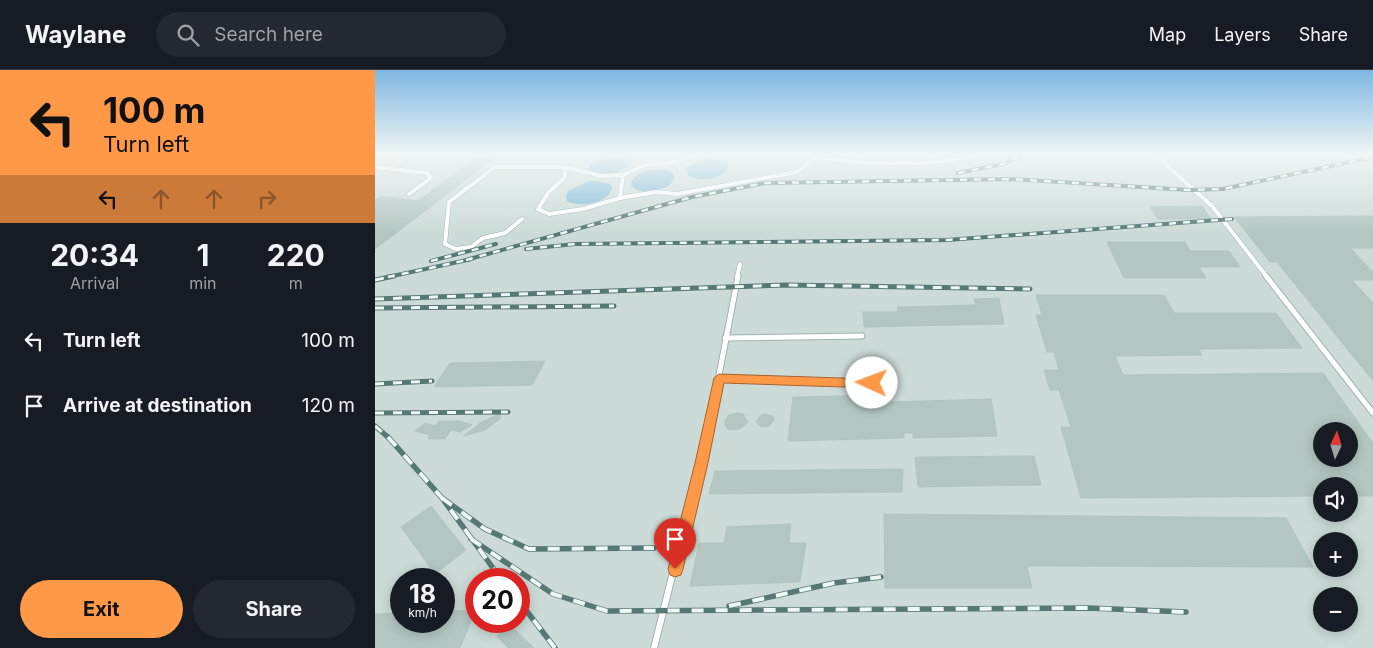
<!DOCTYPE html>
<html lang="en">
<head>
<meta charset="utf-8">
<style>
	:root { --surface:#171b24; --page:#242831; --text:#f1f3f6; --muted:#9ea1a6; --line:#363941; --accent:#ff9948 }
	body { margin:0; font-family:Inter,sans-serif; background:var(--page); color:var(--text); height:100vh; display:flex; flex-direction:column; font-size:19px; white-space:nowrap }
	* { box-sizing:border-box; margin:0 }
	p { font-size:16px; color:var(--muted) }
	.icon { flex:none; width:28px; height:28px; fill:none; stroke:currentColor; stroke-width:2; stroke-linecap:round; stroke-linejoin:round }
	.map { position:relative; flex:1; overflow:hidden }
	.side { display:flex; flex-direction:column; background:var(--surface); width:375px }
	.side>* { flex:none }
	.guide { background:#ff9948; color:#111; overflow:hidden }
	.needle { width:32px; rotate:4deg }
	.controls { position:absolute; left:938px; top:352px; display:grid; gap:10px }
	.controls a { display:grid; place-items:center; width:45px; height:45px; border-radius:50%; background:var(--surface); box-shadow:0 2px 12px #0003; font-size:25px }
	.speed { position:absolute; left:15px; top:498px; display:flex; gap:10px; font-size:25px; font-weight:700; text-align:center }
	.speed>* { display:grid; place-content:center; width:65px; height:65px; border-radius:50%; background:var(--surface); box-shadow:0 2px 12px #0003; line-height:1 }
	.speed small { font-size:12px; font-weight:400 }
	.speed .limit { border:8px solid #d22; background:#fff; color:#111 }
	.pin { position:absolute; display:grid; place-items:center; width:42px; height:42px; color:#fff; margin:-51px -21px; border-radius:50% 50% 50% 0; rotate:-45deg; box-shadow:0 0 5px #0007 }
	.pin .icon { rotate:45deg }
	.me { position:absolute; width:55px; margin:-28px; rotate:272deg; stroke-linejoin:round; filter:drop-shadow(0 0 4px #0008) }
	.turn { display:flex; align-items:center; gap:18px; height:105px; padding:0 20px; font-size:22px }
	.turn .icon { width:65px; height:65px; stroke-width:2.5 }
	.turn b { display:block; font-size:35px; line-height:42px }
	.lanes { display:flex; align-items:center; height:48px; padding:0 20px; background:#0003; justify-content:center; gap:25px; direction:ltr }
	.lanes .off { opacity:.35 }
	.eta { display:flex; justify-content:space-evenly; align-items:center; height:85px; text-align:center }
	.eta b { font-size:30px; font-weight:700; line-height:35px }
	.action { display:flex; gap:10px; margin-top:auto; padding:10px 20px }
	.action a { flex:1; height:58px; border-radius:30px; background:var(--accent); color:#111; font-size:20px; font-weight:700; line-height:58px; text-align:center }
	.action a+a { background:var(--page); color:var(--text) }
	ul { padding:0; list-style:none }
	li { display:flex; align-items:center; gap:15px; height:65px; padding:0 20px }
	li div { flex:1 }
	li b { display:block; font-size:19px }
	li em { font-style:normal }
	header { display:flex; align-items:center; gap:30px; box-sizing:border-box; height:70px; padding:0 25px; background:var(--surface); border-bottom:1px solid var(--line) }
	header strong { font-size:24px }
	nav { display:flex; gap:28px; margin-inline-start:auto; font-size:18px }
	.search { width:350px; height:45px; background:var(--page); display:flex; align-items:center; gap:12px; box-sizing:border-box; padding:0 18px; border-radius:28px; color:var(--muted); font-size:19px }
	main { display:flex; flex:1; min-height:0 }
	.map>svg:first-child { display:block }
	.built { fill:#ccdbd7; fill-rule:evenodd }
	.water { fill:#7fb8d7 }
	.building { fill:#b3c6c2; stroke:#b0c5c1; fill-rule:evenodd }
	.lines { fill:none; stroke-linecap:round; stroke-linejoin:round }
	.service-far2-casing { stroke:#a0b3b0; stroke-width:5 }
	.service-far1-casing { stroke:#a0b3b0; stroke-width:7 }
	.service-casing { stroke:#a0b3b0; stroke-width:8 }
	.service-far2 { stroke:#fff; stroke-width:4 }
	.service-far1 { stroke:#fff; stroke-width:5 }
	.service { stroke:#fff; stroke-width:6 }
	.rail-far2-casing { stroke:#577976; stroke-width:4 }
	.rail-far1-casing { stroke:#577976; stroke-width:5 }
	.rail-casing { stroke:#577976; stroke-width:5.5 }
	.rail-far2 { stroke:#eef8f5; stroke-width:2.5; stroke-dasharray:7; stroke-linecap:butt }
	.rail-far1 { stroke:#eef8f5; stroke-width:3; stroke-dasharray:9; stroke-linecap:butt }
	.rail { stroke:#eef8f5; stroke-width:4; stroke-dasharray:12; stroke-linecap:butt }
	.route { fill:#ff9948; stroke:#a6632f }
</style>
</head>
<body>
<header>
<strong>Waylane</strong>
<div class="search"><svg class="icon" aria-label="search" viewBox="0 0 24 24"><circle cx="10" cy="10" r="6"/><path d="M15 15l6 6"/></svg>Search here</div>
<nav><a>Map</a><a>Layers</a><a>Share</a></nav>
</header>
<main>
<section class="side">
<div class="guide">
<div class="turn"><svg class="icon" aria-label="left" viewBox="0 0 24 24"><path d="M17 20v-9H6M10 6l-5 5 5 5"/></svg><div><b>100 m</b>Turn left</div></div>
<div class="lanes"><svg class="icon" aria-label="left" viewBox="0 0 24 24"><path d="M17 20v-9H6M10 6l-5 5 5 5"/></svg><svg class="icon off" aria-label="ahead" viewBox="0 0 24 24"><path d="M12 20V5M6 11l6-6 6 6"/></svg><svg class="icon off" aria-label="ahead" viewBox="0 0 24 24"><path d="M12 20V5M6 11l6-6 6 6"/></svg><svg class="icon off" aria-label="right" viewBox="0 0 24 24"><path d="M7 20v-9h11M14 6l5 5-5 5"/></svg></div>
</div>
<div class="eta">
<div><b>20:34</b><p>Arrival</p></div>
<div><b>1</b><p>min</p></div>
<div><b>220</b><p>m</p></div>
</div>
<ul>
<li><svg class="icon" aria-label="left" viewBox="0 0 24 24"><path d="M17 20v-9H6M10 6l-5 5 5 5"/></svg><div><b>Turn left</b></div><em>100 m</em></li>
<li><svg class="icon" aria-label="arrive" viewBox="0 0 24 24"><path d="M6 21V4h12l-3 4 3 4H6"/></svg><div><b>Arrive at destination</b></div><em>120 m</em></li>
</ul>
<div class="action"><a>Exit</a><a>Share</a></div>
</section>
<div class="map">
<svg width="998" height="578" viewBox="0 0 998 578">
	<rect width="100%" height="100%" fill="#deebe8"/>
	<path class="built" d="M0 83H998V578H0ZM946 361H974V389H946ZM946 416H974V444H946ZM946 471H974V499H946ZM26 509H69V551H26ZM101 509H144V551H101ZM946 526H974V554H946Z"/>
	<g class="water">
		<polygon points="235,85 255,88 257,91 255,96 236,105 215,102 213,99 216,94"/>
		<path d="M330 88 351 91 353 94V99C343 110 327 111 314 106L312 102 313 97Z"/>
		<path d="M284 99 293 100 300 106 295 115C284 121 265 127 256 115 258 102 273 100 284 99Z"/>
		<path d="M214 111H222L235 114 237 118C232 134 206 138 192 131L191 127 193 121Z"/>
	</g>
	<g class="building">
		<polygon points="107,83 126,83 0,179 0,130 6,126 43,131"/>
		<polygon points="827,136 836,149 783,149 775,137"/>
		<polygon points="998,146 998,178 975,178 998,202 998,210 977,210 998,233 998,311 902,192 895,192 859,147"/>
		<polygon points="732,172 810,172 815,181 854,181 865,197 824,197 831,208 749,208"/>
		<path d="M661 225H789L799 243H901L927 278 824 279 827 285 740 286 748 305 948 303 998 373V426H974V416H946V426L706 428 686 357H696L684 320H675L669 300H684L679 282H672L661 245H667ZM946 361H974V389H946Z"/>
		<polygon points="624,228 629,254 489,257 488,242 522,242 523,237 601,235 599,229"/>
		<polygon points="170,291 157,315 59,317 75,293"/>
		<polygon points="516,325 515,332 616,329 622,366 538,368 538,363 529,363 529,368 413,371 418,327"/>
		<polygon points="361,343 368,344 373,352 365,359 354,360 350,356 350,350 354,345"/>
		<polygon points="124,344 126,348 110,360 89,366 105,353"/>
		<polygon points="390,344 398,346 399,350 394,356 386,357 381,352 385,346"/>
		<polygon points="64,351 85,351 97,355 85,362 76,360 70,369 53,369 55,365 40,361 50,353 61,356"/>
		<polygon points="659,386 666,415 543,417 540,387"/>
		<polygon points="528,399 527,422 334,424 340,401"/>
		<polygon points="56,436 91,480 60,504 26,457"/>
		<polygon points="509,444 911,448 938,497 652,496 657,518 510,518"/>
		<polygon points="416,454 414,473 431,473 425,512 315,516 324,473 349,473 352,457"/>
		<polygon points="101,540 85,578 0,578 0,544 26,543 26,551 69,551 69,541"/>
		<polygon points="134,554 159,578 133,578 122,566"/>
	</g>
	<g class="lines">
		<defs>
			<g id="service-far2">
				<polyline points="778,83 837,136 892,207"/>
				<polyline points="0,97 52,103 56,108 34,124"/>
				<path d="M189 97 190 107 173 123 163 139 174 144 208 139 245 128 281 122 302 124 422 102 440 88C481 93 565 99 602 83"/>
				<polyline points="245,128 248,105 270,95 294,93 330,83"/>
				<polyline points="147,149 130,163 108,168 96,177 81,179 70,174 74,132 120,97 189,97 226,106 248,105"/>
				<polyline points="362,207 365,194"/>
			</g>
			<g id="service-far1">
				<polyline points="891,206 998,343"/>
				<polyline points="350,268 487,266"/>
				<polyline points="344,308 516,314"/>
				<polyline points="332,368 363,206"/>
			</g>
			<polyline id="service" points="279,578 332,367"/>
		</defs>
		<use href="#service-far2" class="service-far2-casing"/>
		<use href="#service-far1" class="service-far1-casing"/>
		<use href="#service" class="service-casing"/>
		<use href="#service-far2" class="service-far2"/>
		<use href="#service-far1" class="service-far1"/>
		<use href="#service" class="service"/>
		<defs>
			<g id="rail-far2">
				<polyline points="583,103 628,94 655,83"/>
				<polyline points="151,179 200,174 572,170 857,149"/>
				<polyline points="91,190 317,127 390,113 635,109 814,120 848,119 998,87"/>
				<polyline points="56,191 121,174"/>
				<polyline points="13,207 97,189"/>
			</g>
			<g id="rail-far1">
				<polyline points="0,210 19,206"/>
				<polyline points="0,229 411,215 655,219"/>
				<polyline points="0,238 239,236"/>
				<polyline points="0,314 57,311"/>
				<polyline points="0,343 133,342"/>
				<polyline points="0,356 14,368"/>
			</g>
			<g id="rail">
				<polyline points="13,367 67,428 126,509"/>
				<polyline points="67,428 110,459 154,479 279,478"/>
				<polyline points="96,469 178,524 232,541 713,538 811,542"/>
				<polyline points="144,531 180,578"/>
				<polyline points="354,536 459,513 506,507"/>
			</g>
		</defs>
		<use href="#rail-far2" class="rail-far2-casing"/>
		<use href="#rail-far1" class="rail-far1-casing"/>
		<use href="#rail" class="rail-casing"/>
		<use href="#rail-far2" class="rail-far2"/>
		<use href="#rail-far1" class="rail-far1"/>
		<use href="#rail" class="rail"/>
	</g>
	<linearGradient id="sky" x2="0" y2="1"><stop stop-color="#7eb6e1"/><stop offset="0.51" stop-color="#f0f6f5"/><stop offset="1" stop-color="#f0f6f5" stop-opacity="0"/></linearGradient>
	<rect width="998" height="164" fill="url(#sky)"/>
	<polygon class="route" points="344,304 497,309 503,313 497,318 349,313 333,393 308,499 306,505 300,507 295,505 293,499 320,393 339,308"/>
</svg>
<div class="controls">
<a><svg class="needle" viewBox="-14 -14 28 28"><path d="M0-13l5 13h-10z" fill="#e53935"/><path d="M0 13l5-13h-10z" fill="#9ea1a6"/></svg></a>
<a><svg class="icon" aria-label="sound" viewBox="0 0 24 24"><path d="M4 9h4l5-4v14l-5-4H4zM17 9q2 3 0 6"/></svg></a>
<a>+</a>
<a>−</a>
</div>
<div class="speed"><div>18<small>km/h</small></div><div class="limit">20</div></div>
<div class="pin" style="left:300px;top:499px;background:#d93025"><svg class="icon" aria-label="arrive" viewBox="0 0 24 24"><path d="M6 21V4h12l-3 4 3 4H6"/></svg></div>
<svg class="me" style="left:497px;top:313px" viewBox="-20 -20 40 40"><circle r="19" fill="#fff"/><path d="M0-13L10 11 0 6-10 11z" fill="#ff9948"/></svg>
</div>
</main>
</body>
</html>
